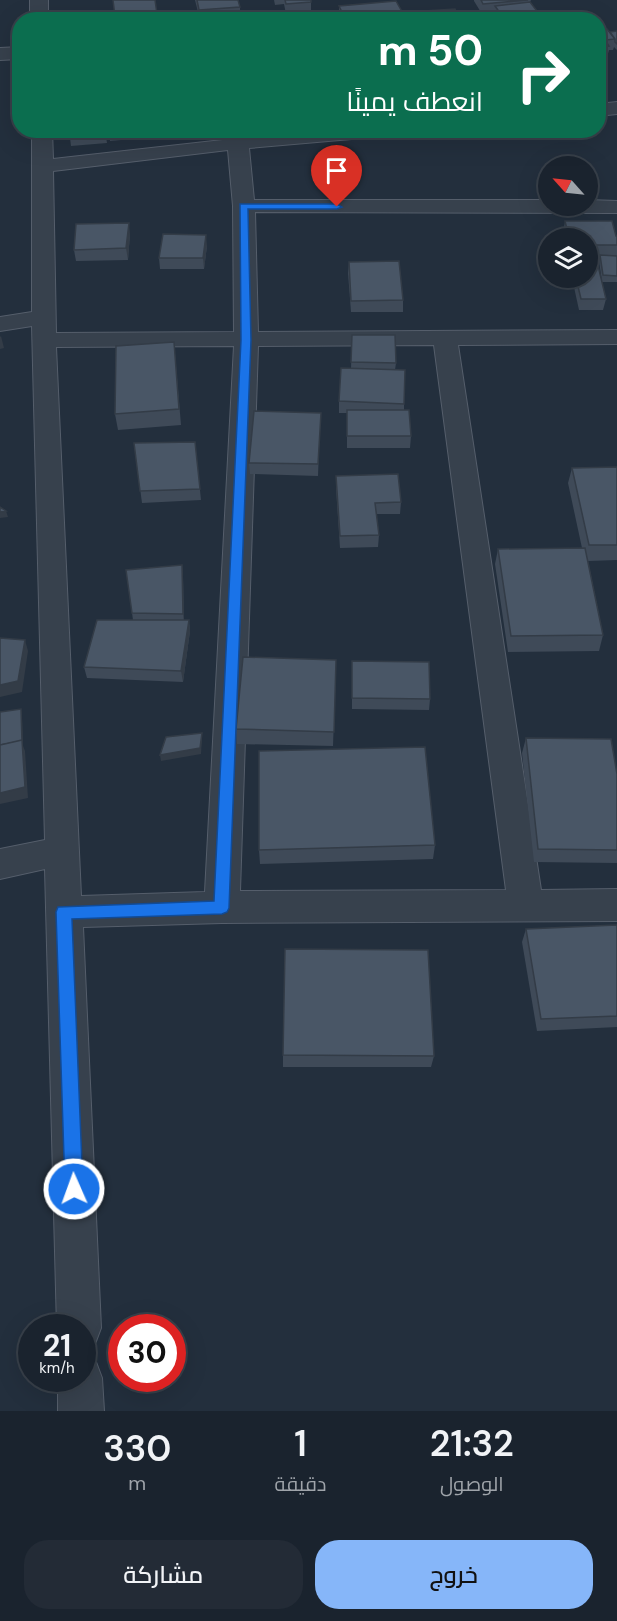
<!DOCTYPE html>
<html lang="ar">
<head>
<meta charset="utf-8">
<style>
	:root { --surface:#1a232e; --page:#232b36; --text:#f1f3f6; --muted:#9fa4aa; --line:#38404a; --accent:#86b6f9 }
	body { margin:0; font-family:"DM Sans",Cairo,sans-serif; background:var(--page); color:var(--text); direction:rtl; height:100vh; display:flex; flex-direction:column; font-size:22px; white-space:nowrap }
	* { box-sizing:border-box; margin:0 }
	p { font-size:20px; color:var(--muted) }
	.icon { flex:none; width:33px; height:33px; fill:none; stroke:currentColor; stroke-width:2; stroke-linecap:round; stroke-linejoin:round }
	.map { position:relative; height:1411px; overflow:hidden; direction:ltr }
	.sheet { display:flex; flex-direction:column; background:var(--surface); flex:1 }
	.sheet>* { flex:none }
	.top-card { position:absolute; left:12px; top:12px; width:594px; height:126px; border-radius:24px; box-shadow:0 6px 24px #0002,0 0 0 2px var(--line); direction:rtl; background:#0b6e4f; color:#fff; overflow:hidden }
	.needle { width:39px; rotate:297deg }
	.controls { position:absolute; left:538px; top:156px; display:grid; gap:12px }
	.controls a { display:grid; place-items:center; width:60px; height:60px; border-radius:50%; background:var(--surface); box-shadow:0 6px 24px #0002,0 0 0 2px var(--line); font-size:30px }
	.speed { position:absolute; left:18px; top:1314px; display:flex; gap:12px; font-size:30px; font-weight:700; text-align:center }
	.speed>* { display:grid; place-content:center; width:78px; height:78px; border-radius:50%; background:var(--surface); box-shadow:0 6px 24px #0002,0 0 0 2px var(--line); line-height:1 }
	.speed small { font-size:15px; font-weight:400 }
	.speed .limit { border:9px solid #d22; background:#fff; color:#111 }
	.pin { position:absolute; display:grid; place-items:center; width:51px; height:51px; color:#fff; margin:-62px -26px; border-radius:50% 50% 50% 0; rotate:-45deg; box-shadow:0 0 6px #0007 }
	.pin .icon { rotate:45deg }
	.me { position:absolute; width:66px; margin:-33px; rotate:358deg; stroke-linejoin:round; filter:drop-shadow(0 0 4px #0008) }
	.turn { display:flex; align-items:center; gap:21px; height:126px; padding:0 24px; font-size:27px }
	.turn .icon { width:78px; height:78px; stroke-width:2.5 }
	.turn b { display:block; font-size:42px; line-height:51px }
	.eta { display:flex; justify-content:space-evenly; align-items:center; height:102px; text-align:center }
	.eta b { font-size:36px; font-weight:600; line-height:42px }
	.cta { display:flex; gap:12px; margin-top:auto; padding:12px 24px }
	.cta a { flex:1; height:69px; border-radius:24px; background:var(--accent); color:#111; font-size:24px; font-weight:600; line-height:69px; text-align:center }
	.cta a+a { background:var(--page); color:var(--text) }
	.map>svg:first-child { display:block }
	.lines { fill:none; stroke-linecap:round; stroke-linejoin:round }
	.street-casing { stroke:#555e6b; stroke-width:2 }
	.street { fill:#37414d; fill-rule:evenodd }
	.wall { fill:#3f4a58 }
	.shaded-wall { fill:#333c47 }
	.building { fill:#495666; stroke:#333c47; stroke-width:1.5 }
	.route { fill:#1a73e8; stroke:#114b97; stroke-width:1.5 }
</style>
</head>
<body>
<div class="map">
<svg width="617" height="1411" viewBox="0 0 617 1411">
	<rect width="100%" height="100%" fill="#232f3d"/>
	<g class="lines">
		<defs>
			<g id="street">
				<rect x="30" y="0" width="18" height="20"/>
				<polygon points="20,47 20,59 0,60 0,48"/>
				<polygon points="617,102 617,114 598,116 598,104"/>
				<path d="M32 130H52L53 159 312 130H396L393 134 386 136 249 148 254 200H549V206H588V200L617 201V213L255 212 258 332 617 330V344L458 345 541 890 617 889V921L222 923 83 927 101 1328 95 1344 82 1349V1328H57L45 869 0 879V849L45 840 32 326 0 331V317L32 312ZM228 150 233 206 234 332 56 333 53 171ZM434 345 506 890 240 891 258 346ZM234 346 205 892 81 896 56 347Z"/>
				<polygon points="82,1357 96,1362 102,1378 104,1411 58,1411 58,1378 82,1378"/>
			</g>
		</defs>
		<use href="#street" class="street-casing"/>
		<use href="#street" class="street"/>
	</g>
	<g class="wall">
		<polygon points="113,0 155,0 157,20 116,20"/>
		<polygon points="195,0 238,0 240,7 240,17 200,20"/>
		<polygon points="274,0 311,0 311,13 286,14 284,4 275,5"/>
		<polygon points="474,0 531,0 530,2 544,20 496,20 494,17 495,13 482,14 474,1"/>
		<polygon points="339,6 405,17 405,20 340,20 339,17"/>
		<polygon points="408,12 460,20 408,20"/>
		<polygon points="598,30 610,32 617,31 617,50 614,47 613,50 609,50 607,57 598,57"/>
		<polygon points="69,130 105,130 107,143 71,146"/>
		<polygon points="109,130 154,130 155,137 110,141"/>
		<polygon points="565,221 617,236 617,282 602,282 599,261 600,256 596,256 606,299 603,310 579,310 572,278 588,278 588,238 564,238 563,233"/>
		<polygon points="130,234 128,260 76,261 74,250"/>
		<polygon points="207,246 204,269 160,269 159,258"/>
		<polygon points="349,262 403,300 403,312 351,312 348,273"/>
		<polygon points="352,335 396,363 395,370 404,404 404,410 411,436 410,448 347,448 347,413 339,413 339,401 351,369"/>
		<polygon points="174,342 181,425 118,430 115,414"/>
		<polygon points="320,424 318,476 250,474 249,463"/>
		<polygon points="195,442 201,500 142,503 134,443"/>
		<polygon points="617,467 617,560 588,561 603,635 599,651 508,652 495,564 498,549 582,548 568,483 572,468"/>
		<polygon points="336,476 401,502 400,514 376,514 379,535 378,547 340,548 336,488"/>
		<polygon points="182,565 183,576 184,620 189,620 190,631 183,682 87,678 84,667 133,620 126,570"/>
		<polygon points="336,660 333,746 237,744 236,729"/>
		<polygon points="352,661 430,699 429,710 352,709"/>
		<polygon points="526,738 617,774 617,863 534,862 522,753"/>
		<polygon points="435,845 433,859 260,864 259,850"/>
		<polygon points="617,925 617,1027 537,1031 522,942 526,929"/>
		<polygon points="283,1055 434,1056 431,1067 283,1067"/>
	</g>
	<g class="shaded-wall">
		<polygon points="160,130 185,130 161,133"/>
		<polygon points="129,223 130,234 128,260 126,248"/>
		<polygon points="206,235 207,246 204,269 203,258"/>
		<polygon points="1,336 4,348 0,349 0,337"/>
		<polygon points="6,511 8,517 0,518 0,512"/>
		<polygon points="182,565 183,576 184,625 183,614"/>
		<polygon points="189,620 190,631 183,682 181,671"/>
		<polygon points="25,640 28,651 22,692 0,697 0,685"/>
		<polygon points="21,709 22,715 23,746 25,751 28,798 0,804 0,793 22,747"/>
		<polygon points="202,733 202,739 201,754 161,761 160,755"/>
	</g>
	<g class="building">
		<polygon points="113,0 155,0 157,14 115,17"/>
		<polygon points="197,0 238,0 240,7 199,10"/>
		<polygon points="285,0 311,0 311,2 286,4"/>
		<polygon points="481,0 528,0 483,4"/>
		<polygon points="396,1 405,17 381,20 346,20 339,6"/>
		<polygon points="530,2 544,20 505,20 495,6"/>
		<polygon points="455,9 460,20 412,20 408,12"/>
		<polygon points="607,29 615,39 605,40 609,46 598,47 598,30"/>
		<polygon points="617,31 617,44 615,42 615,39 610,32"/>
		<polygon points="69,130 105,130 105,132 69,135"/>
		<polygon points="565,221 612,221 616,236 617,236 617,245 588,245 588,238 569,238"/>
		<polygon points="129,223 126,248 74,250 76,224"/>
		<polygon points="163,234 206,235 203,258 159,258"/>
		<polygon points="588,253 595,253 606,299 581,299 576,278 588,278"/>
		<polygon points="600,255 617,256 617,276 603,275"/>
		<polygon points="399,261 403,300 351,301 349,262"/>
		<polygon points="352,335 395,335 396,363 351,362"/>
		<polygon points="174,342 179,409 115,414 116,346"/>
		<polygon points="341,368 405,370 404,404 339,401"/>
		<polygon points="347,410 409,410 411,436 347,436"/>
		<polygon points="254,411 321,413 318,464 249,463"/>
		<polygon points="195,442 200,489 140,491 134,443"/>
		<polygon points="617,467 617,545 589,545 572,468"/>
		<polygon points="398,474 401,502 375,503 379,535 340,536 336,476"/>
		<polygon points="0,507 6,511 0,512"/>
		<polygon points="585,548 603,635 511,636 498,549"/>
		<polygon points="182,565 183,614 132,613 126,570"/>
		<polygon points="97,620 189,620 181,671 84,667"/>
		<polygon points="0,638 25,640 18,681 0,685"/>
		<polygon points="243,657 336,660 334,732 236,729"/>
		<polygon points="352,661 429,662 430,699 352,698"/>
		<polygon points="21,709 22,741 0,745 0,712"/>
		<polygon points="202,733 200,748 160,755 166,737"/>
		<polygon points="526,738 611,739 617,774 617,850 538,849"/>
		<polygon points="22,740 25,787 0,793 0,745"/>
		<polygon points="425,747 435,845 259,850 259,751"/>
		<polygon points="617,925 617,1016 541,1019 526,929"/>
		<polygon points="285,949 428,950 434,1056 283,1055"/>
	</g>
	<polygon class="route" points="240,204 337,204 342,207 337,209 248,209 251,340 229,908 227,912 222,914 72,919 83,1189 80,1195 74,1198 67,1195 65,1189 56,912 58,907 214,901 241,340"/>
</svg>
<div class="controls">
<a><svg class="needle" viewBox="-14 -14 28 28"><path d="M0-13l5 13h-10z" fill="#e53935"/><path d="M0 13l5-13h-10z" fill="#9fa4aa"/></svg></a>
<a><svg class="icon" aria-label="layers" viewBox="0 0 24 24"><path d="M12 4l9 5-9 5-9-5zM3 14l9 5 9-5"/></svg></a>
</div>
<div class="speed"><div>21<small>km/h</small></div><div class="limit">30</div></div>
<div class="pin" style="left:337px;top:207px;background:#d93025"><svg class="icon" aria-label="arrive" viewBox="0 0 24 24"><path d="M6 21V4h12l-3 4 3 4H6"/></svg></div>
<svg class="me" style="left:74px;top:1189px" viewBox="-20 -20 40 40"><circle r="17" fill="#1a73e8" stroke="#fff" stroke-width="3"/><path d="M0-11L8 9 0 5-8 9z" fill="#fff"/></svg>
<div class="top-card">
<div class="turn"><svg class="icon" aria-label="right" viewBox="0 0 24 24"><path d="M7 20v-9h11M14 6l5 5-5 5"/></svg><div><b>50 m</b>انعطف يمينًا</div></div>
</div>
</div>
<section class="sheet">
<div class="eta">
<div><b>21:32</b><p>الوصول</p></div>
<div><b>1</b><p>دقيقة</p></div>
<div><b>330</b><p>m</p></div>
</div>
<div class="cta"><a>خروج</a><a>مشاركة</a></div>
</section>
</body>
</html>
